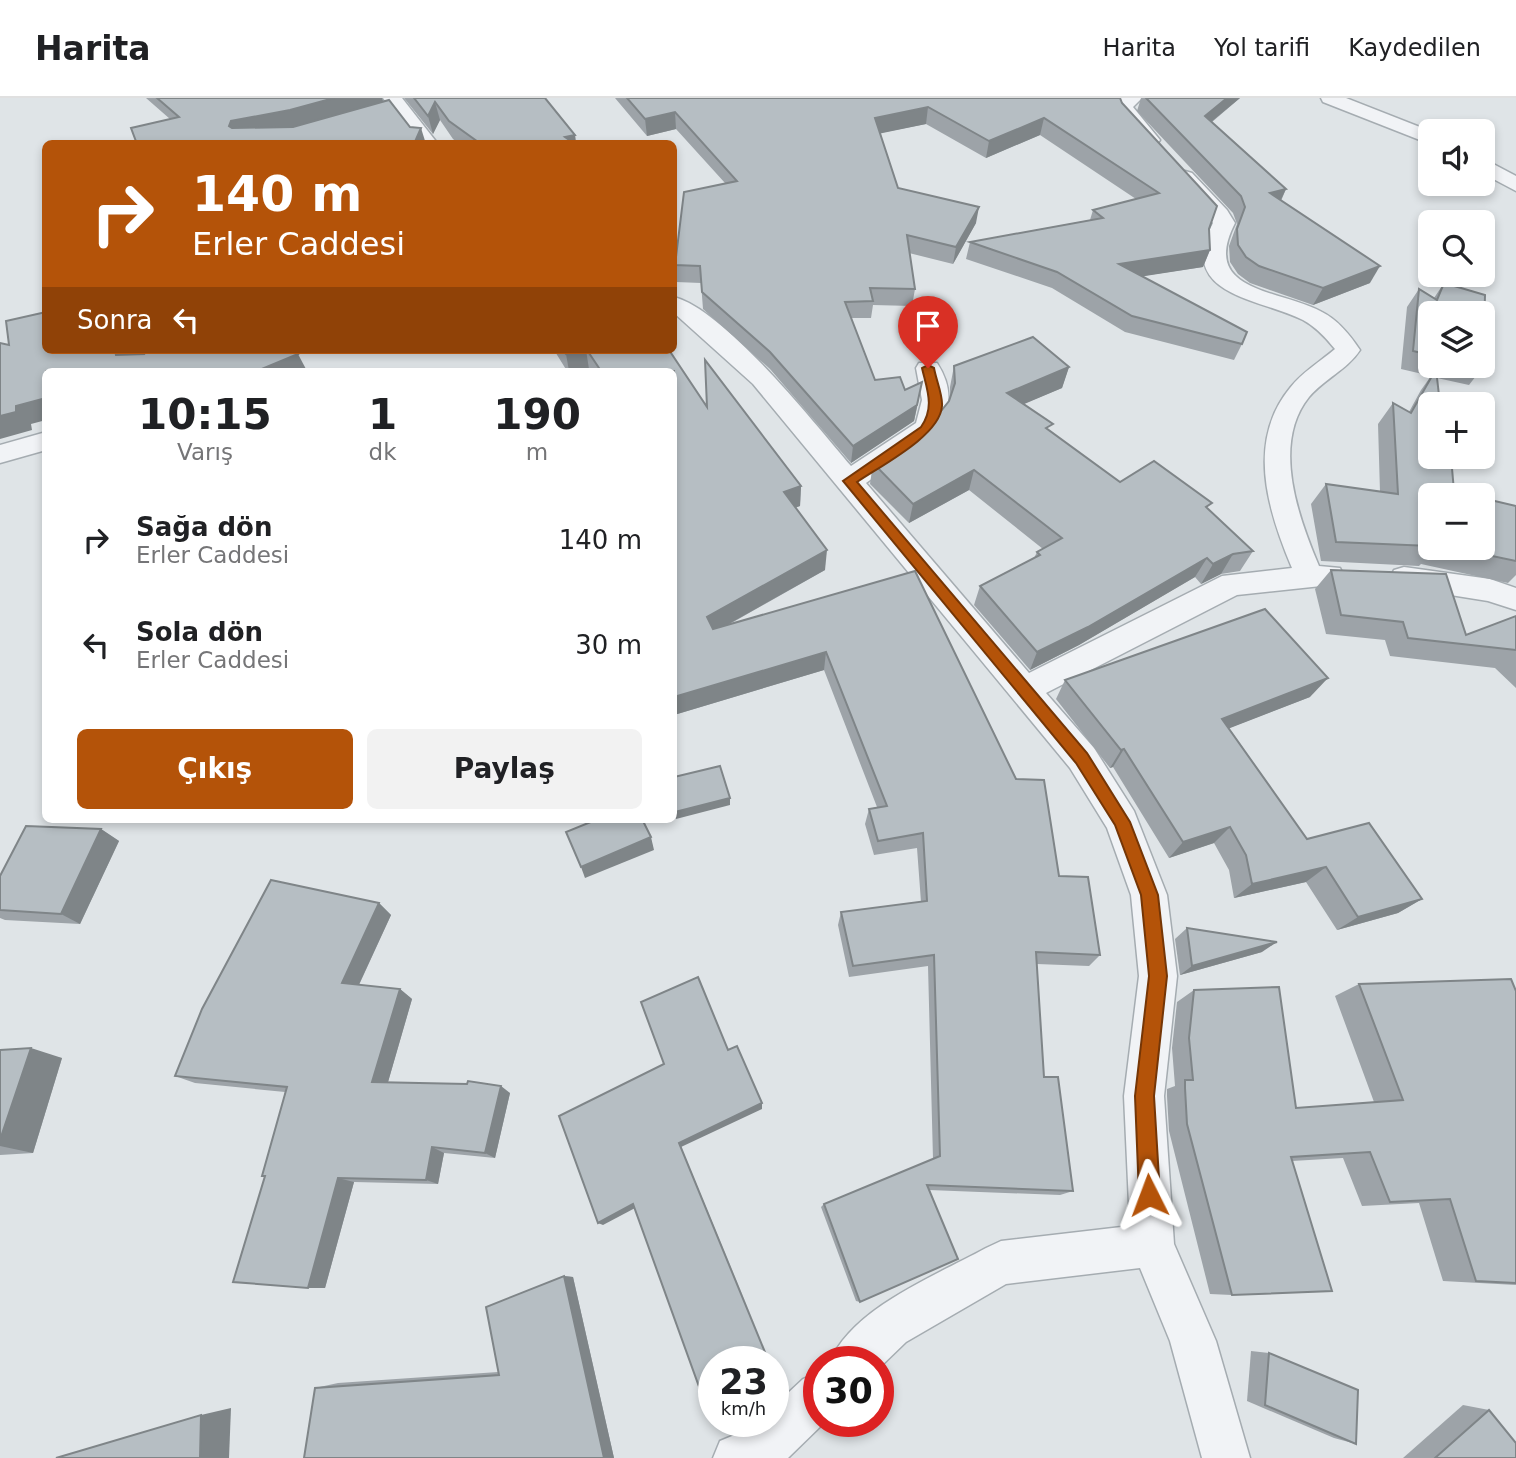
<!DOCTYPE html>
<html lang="tr">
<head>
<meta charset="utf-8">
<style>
	:root { --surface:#fff; --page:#f2f2f2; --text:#202124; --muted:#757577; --line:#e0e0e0; --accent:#b45309 }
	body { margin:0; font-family:"DejaVu Sans",sans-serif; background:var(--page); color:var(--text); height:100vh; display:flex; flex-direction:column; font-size:26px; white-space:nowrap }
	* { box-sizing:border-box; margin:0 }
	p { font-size:23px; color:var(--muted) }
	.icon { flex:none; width:38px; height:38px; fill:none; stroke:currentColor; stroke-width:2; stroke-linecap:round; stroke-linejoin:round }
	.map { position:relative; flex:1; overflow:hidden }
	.details { position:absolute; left:42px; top:270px; width:635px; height:455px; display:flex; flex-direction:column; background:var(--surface); border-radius:10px; box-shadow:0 4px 10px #0003 }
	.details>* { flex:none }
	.banner { position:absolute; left:42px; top:42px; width:635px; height:214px; border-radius:10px; box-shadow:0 4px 10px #0003; background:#b45309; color:#fff; overflow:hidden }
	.buttons { position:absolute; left:1418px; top:21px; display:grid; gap:14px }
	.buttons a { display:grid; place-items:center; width:77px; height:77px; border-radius:10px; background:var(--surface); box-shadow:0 4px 10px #0003; font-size:35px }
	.speed { position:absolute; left:698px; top:1248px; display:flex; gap:14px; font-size:35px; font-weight:700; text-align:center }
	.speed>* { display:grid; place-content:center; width:91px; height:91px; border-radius:50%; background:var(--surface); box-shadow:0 4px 10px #0003; line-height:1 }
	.speed small { font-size:18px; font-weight:400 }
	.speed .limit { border:10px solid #d22; background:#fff; color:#111 }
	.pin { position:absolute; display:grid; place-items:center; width:60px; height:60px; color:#fff; margin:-72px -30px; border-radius:50% 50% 50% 0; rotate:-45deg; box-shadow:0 0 7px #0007 }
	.pin .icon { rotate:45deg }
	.me { position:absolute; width:77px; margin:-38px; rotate:357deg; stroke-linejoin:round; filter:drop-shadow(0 0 5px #0008) }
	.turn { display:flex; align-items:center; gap:24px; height:147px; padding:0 35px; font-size:32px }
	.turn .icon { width:91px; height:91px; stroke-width:2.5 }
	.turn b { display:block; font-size:49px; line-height:60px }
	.then { display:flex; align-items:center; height:66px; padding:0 35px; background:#0003; gap:14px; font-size:26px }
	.eta { display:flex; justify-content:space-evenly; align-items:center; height:119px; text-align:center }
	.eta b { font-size:42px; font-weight:700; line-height:49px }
	.action { display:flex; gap:14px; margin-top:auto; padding:14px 35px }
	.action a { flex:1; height:80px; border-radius:10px; background:var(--accent); color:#fff; font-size:28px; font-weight:700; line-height:80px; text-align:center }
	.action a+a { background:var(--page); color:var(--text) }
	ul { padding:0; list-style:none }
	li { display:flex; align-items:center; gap:21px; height:105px; padding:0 35px }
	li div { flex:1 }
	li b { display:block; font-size:26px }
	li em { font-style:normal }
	header { display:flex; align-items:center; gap:42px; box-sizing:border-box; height:98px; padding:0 35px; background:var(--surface); border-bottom:2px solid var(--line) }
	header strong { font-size:33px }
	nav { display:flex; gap:38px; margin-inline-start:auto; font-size:24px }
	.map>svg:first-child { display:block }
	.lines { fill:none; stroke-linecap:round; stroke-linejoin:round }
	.street-casing { stroke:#a5acb1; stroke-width:3 }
	.street { fill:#f1f3f6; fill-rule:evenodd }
	.wall { fill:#9da3a8; fill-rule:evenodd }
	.shaded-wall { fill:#7f8588 }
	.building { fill:#b6bec3; stroke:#7f8588; stroke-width:2 }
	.route { fill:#b45309; stroke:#753606; stroke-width:2 }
</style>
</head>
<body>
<header>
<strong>Harita</strong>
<nav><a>Harita</a><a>Yol tarifi</a><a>Kaydedilen</a></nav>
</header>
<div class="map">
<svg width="1516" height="1360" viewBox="0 0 1516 1360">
	<rect width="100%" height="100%" fill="#dfe4e7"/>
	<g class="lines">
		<defs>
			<g id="street">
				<polygon points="383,0 402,0 438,46 418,46"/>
				<polygon points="1121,0 1142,0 1133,9 1160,42 1157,46 1143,46 1119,20 1114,8"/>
				<polygon points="1321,0 1346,0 1430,33 1430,46 1323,4"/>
				<polygon points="1482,60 1516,78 1516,93 1482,75"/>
				<path d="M1185 73 1192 75 1227 112 1235 125C1199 195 1280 191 1322 214 1338 222 1350 237 1360 252 1347 272 1324 281 1309 299 1271 346 1299 421 1319 468L1340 470 1344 478 1340 486 1237 497 1046 595 1094 650 1134 713 1167 797 1177 878 1164 998 1174 1146 1216 1243 1250 1360H1202L1170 1243 1140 1170 1006 1186 906 1244 878 1271V1264H830C852 1210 937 1177 986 1150L1001 1143 1130 1128 1124 998 1139 878 1131 797 1107 730 1070 670 753 286 674 215V199C725 212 815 326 851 368L916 325 922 302 916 270 919 265H937C976 325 906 357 866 385L1029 575 1222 478 1292 470C1268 413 1246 344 1290 290 1302 274 1320 264 1335 251 1326 240 1316 229 1303 222 1259 200 1175 197 1213 125L1175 79Z"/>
				<polygon points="126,252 150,252 154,273 130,273"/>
				<polygon points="46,334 46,352 0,365 0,347"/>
				<polygon points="1404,469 1490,481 1516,490 1516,512 1488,503 1394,488 1390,480 1394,472"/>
				<polygon points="819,1274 819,1323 826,1323 788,1360 713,1360 720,1343 749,1331 758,1323 774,1323 774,1308 803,1281"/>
			</g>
		</defs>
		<use href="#street" class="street-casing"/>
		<use href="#street" class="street"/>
	</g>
	<g class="wall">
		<polygon points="146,0 382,0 383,4 410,29 170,21"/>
		<polygon points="404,0 545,0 575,37 576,46 459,46 453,41 440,22 433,36"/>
		<polygon points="615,0 1120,0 1122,5 1209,131 1210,152 1203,169 1142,178 1242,246 1234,262 1125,234 1052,190 966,161 970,144 1090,122 1093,112 1136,101 1040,37 986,60 926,26 880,35 898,90 976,125 953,166 909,155 915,191 912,208 873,207 871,220 851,220 875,282 905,292 919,301 914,323 851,365 770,271 703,211 701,185 676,184 675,167 725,85 676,31 647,38"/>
		<polygon points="1141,0 1240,0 1212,24 1286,91 1281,103 1370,185 1313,207 1250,185 1238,176 1230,164 1229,148 1237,126 1233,115 1137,13"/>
		<path d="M1444 185 1485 197 1483 269 1469 287 1437 280 1440 306H1430V359H1451L1454 393 1472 397H1430V450H1482V400L1516 408V477L1508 485 1421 466 1419 468 1321 463 1311 406 1326 386 1380 394 1378 326 1393 305 1409 314 1421 292 1431 278 1401 271 1407 209 1419 191 1434 200ZM1430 215H1482V268H1430Z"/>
		<polygon points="554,252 669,252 707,309 801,388 800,408 796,409 825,472 728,527 915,473 1059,778 1100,857 1089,868 1037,866 1044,979 1073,1093 1060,1097 929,1092 860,1204 856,1203 821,1109 824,1106 933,1061 928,868 849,879 838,827 841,814 921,804 917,750 874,757 865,726 869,711 877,709 824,572 674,617 674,273 591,273 589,271 583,273 567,273"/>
		<polygon points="954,268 1069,269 1062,290 1023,306 1050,333 1120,384 1208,411 1253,453 1240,473 1221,476 1201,486 1195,479 1079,547 1030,572 974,507 980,488 1034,460 1037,454 1043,451 969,392 909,425 870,386 873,365 937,318 949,303 950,299 950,289"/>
		<polygon points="1331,472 1466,537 1516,518 1516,590 1495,570 1390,558 1385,542 1326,536 1315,491"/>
		<polygon points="1065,582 1310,599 1229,630 1307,741 1422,801 1398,815 1337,832 1306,784 1234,800 1229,772 1214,745 1169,760 1113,669 1110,670 1056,601"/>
		<polygon points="101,731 119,743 80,826 5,822 0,820 0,778"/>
		<polygon points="379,805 391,817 359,887 400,891 412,901 388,984 510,995 495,1060 444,1055 438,1086 354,1084 325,1190 265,1079 285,994 195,985 175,978"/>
		<polygon points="1187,830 1262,854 1180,877 1175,841"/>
		<polygon points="1359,886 1516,893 1516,1187 1443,1183 1419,1105 1362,1108 1343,1060 1292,1063 1232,1197 1210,1196 1169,1033 1167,998 1167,991 1175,988 1172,950 1177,904 1194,892 1296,1010 1374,1004 1335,898"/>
		<polygon points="0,952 62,960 33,1055 0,1057"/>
		<polygon points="564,1178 573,1179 614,1360 315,1290 338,1285 498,1274"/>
		<polygon points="1251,1253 1269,1255 1356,1346 1334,1340 1247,1303"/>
		<polygon points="1463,1307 1489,1312 1516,1360 1403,1360"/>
	</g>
	<g class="shaded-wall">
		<polygon points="334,0 382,0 384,6 238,46 229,28 231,23"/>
		<polygon points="1227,0 1240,0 1199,34 1205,18"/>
		<polygon points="435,4 440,22 433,36 428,18"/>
		<polygon points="928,9 926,26 873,37 875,20"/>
		<polygon points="675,14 676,31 647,38 645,21"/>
		<polygon points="1044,20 1040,37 986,60 989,43"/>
		<polygon points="421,30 426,46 414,46"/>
		<polygon points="575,37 576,46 565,39"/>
		<polygon points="1286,91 1278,108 1270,95"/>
		<polygon points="979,109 976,125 953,166 956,149"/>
		<polygon points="1210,152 1203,169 1113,183 1119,166"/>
		<polygon points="1380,168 1370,185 1313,207 1323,190"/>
		<polygon points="115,252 124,252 128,273 116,257"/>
		<polygon points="578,252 586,252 589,271 583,273 569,273 566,256"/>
		<polygon points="298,256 307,273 257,273"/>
		<polygon points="1069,269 1062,290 1001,316 1007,295"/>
		<polygon points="922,284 914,323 851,365 853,348"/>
		<polygon points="46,300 46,322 31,326 32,332 0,341 0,318 16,308"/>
		<polygon points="974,372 969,392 909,425 913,406"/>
		<polygon points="801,388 800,408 784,414 784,394"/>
		<polygon points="827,452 825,472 709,537 707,519"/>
		<polygon points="1233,456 1221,476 1201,486 1213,466"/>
		<polygon points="1207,460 1195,479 1079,547 1030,572 1037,554"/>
		<polygon points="826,554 824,572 674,617 674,599"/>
		<polygon points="1328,580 1310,599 1207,639 1222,621"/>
		<polygon points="1124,651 1113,669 1110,670 1121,652"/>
		<polygon points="730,700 730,707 676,721 675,714"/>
		<polygon points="1230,729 1214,745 1169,760 1183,744"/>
		<polygon points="101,731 119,743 80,826 61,816"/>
		<polygon points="651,739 654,752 585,780 581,769"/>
		<polygon points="1326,769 1306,784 1234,800 1252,786"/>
		<polygon points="1422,801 1398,815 1337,832 1358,819"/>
		<polygon points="379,805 391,817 355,895 342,885"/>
		<polygon points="1277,844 1262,854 1180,877 1192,868"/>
		<polygon points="400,891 412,901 386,991 372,984"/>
		<polygon points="31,950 62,960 33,1055 0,1048 0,1042"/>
		<polygon points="501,988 510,995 495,1060 485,1055"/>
		<polygon points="762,1005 762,1011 681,1049 770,1264 679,1045"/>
		<polygon points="432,1049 444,1055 438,1086 426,1082"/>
		<polygon points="338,1080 354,1084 325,1190 308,1190"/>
		<polygon points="633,1106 637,1109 603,1127 598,1125"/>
		<polygon points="564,1178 573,1179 614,1360 604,1360"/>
		<polygon points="231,1310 229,1360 200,1360 201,1317"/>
	</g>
	<g class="building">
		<polygon points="157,0 334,0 290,12 231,23 229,28 232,30 293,29 389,2 410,29 421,30 414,46 137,46 131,30 179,19"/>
		<polygon points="414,0 545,0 575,37 565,39 575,46 481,46 449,23 435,4 428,18"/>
		<polygon points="627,0 1120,0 1122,5 1217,108 1209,131 1210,152 1119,166 1247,234 1242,246 1132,218 1057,174 970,144 1103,120 1093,112 1159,95 1044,20 989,43 928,9 875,20 898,90 979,109 956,149 907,137 915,191 870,190 873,203 845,204 875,282 900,279 905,292 922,284 917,307 853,348 770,254 702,194 700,168 675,167 684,94 737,83 675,14 645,21"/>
		<polygon points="1146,0 1227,0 1205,18 1286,91 1270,95 1380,168 1323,190 1259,168 1246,159 1238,147 1237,131 1245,109 1241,98"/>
		<polygon points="1444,185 1485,197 1483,269 1476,268 1482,268 1482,215 1430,215 1430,257 1413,253 1419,191 1437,202"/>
		<polygon points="46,214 46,252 115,252 116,257 144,256 143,252 295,252 298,256 257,273 46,273 46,300 16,308 16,314 0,318 0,245 9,247 6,223"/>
		<polygon points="1033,239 1069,269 1007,295 1053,326 1046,330 1120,384 1154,363 1212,405 1206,409 1253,453 1233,456 1213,466 1207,460 1088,529 1037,554 980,488 1040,457 1037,454 1062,440 974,372 913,406 873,365 937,318 949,303 955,285 954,268"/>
		<polygon points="563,252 578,252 566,256"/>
		<polygon points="587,252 669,252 707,309 705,262 801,388 784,394 827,452 707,519 713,531 915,473 1016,681 1044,682 1059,778 1088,779 1100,857 1036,854 1044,979 1058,979 1073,1093 927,1087 958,1161 860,1204 824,1106 940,1058 934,857 853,868 841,814 927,803 923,735 878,743 869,711 887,708 826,554 674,599 674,273 601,273"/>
		<polygon points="1436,271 1440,306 1430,306 1430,359 1451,359 1454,393 1472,397 1430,397 1430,448 1336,444 1326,386 1398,396 1393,305 1411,315"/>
		<polygon points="1482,400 1516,408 1516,463 1454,450 1482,450"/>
		<polygon points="1331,472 1446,476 1466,537 1516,518 1516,552 1408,540 1403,524 1341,517"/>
		<polygon points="1265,511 1328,580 1222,621 1307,741 1369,725 1422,801 1358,819 1326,769 1252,786 1246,757 1230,729 1183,744 1124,651 1121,652 1065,582"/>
		<polygon points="720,668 730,700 675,714 674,709 674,679"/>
		<polygon points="598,721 642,721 651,739 581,769 566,734"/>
		<polygon points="26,728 101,731 61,816 0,812 0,778"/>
		<polygon points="271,782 379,805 342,885 400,891 372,984 467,986 468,983 501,988 485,1055 432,1049 426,1082 338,1080 308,1190 233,1184 265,1078 262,1078 287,989 175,978 202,911"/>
		<polygon points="1187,830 1277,844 1192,868"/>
		<polygon points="698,879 728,952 737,948 762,1005 679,1045 769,1264 714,1264 714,1317 710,1319 633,1106 598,1125 559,1018 664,966 641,904"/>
		<polygon points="1511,881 1516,893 1516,1185 1476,1183 1450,1101 1390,1104 1370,1054 1291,1059 1332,1193 1232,1197 1187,1026 1185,990 1185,982 1193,982 1189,940 1194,892 1279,889 1296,1010 1403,1002 1359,886"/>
		<polygon points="31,950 0,1042 0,952"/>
		<polygon points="564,1178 604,1360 304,1360 315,1290 499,1277 486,1209"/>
		<polygon points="1269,1255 1358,1292 1356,1346 1265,1307"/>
		<polygon points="1489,1312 1516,1345 1516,1360 1435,1360"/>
		<polygon points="201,1317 200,1360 56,1360"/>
	</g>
	<path class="route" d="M928 267 934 270C936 282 943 297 942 308 940 338 880 368 857 384L1087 655 1130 724 1158 797 1167 878 1154 998 1160 1097 1157 1105 1149 1108 1142 1105 1139 1097 1135 998 1149 878 1141 797 1115 727 1076 665 843 383 921 329C935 309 927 292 922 270Z"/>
</svg>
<div class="buttons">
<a><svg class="icon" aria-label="sound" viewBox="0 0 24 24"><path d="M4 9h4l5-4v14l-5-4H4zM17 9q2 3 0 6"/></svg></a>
<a><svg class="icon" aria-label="search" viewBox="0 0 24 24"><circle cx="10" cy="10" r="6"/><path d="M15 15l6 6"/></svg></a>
<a><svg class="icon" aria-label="layers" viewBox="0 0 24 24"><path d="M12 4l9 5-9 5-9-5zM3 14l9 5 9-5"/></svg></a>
<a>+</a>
<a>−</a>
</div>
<div class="speed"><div>23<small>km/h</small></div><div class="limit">30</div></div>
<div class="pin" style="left:928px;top:270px;background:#d93025"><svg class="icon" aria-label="arrive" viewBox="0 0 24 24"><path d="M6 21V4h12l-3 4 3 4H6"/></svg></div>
<svg class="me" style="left:1149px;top:1097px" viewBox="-20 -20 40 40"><path d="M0-17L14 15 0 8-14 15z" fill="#b45309" stroke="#fff" stroke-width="4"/></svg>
<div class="banner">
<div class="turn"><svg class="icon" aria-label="right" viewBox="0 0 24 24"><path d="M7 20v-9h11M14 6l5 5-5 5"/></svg><div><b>140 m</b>Erler Caddesi</div></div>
<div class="then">Sonra<svg class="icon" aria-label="left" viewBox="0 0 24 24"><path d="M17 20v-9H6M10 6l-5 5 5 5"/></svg></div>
</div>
<section class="details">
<div class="eta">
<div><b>10:15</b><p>Varış</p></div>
<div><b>1</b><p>dk</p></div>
<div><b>190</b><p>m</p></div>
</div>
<ul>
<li><svg class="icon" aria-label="right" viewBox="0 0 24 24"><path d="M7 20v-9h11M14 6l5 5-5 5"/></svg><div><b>Sağa dön</b><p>Erler Caddesi</p></div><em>140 m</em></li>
<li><svg class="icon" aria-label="left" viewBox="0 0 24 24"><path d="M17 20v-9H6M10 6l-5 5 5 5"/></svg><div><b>Sola dön</b><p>Erler Caddesi</p></div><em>30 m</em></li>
</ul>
<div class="action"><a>Çıkış</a><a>Paylaş</a></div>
</section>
</div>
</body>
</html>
